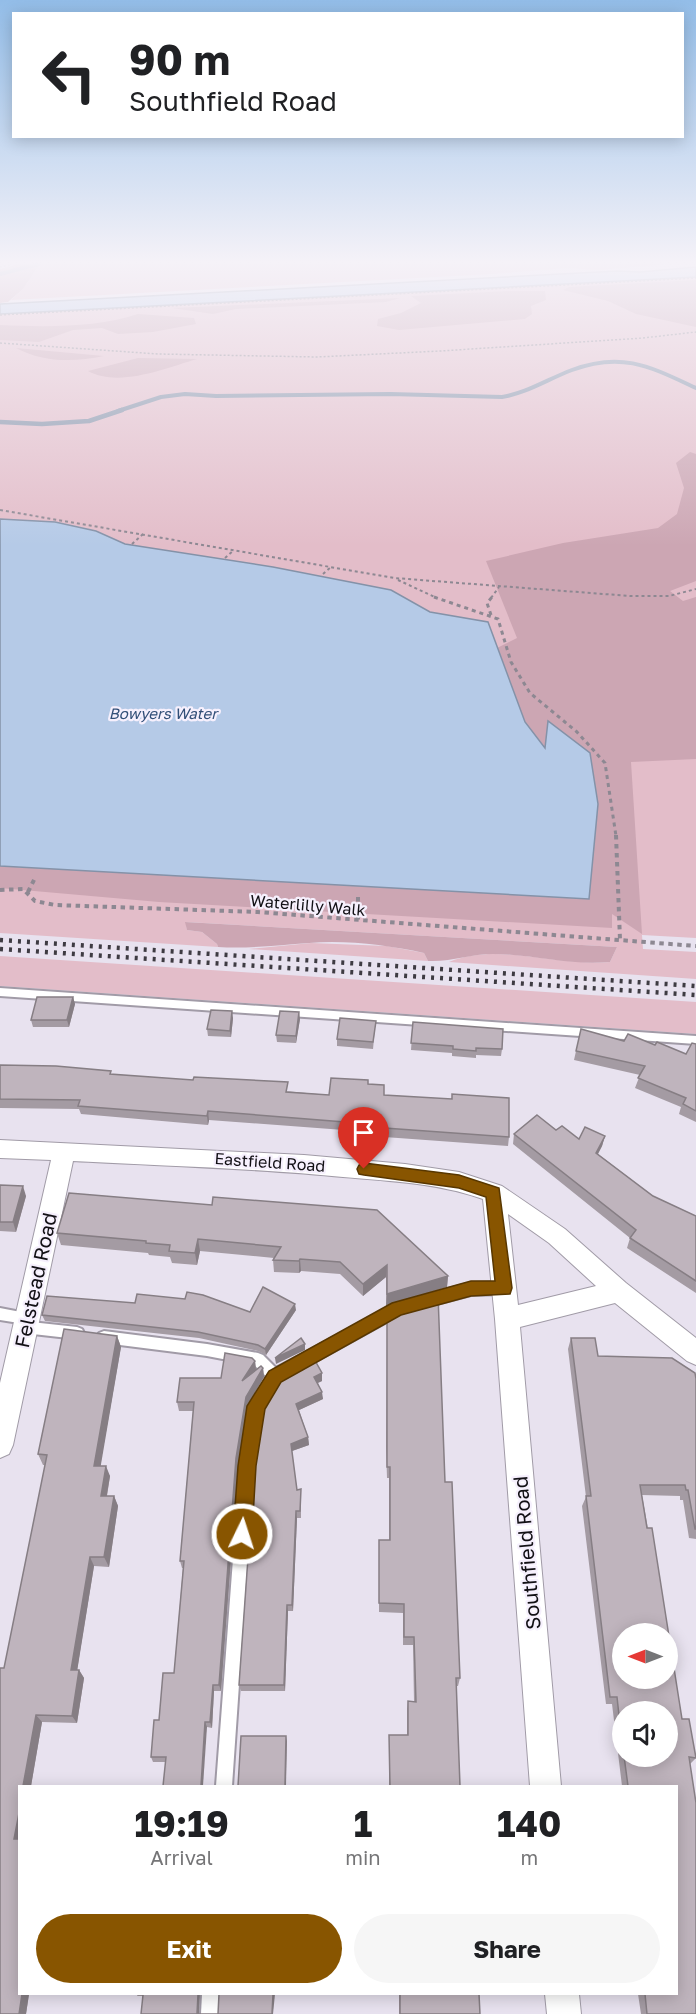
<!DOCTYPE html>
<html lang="en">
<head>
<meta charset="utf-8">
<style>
	:root { --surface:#fff; --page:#f6f6f6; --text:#202124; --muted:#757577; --accent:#850 }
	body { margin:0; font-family:"Golos Text",sans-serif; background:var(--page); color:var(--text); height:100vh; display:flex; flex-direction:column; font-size:22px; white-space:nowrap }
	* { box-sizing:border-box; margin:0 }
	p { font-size:20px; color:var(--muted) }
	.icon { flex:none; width:33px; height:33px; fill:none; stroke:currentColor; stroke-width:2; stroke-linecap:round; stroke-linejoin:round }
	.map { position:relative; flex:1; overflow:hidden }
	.sheet { position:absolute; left:18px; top:1785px; width:660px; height:210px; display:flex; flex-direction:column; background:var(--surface); border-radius:0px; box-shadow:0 3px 15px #0003 }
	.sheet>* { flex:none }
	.top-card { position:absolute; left:12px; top:12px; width:672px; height:126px; border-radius:0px; box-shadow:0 3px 15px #0003; background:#fff; color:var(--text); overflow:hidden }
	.needle { width:39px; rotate:270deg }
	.buttons { position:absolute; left:612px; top:1623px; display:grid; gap:12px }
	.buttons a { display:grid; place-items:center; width:66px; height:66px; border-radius:50%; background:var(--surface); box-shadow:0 3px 15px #0003; font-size:30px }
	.pin { position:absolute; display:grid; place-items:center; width:51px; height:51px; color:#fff; margin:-62px -26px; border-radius:50% 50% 50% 0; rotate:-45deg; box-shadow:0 0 6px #0007 }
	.pin .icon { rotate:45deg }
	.me { position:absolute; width:66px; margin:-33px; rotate:4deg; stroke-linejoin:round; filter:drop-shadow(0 0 4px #0008) }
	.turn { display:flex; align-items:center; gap:21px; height:126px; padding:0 18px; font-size:27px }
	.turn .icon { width:78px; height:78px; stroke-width:2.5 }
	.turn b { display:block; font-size:42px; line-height:51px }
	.eta { display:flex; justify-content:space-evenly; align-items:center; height:102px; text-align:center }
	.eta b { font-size:36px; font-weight:700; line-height:42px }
	.action { display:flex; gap:12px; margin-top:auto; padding:12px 18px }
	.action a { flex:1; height:69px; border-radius:36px; background:var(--accent); color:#fff; font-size:24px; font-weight:700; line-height:69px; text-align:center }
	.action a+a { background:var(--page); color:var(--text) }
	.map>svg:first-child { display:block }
	.green { fill:#e3bdc9 }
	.forest { fill:#cca6b3 }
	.water { fill:#b5cae7; stroke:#8492a8; stroke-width:1.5 }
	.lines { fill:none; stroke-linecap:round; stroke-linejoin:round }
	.stream-far1 { stroke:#8492a8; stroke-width:4 }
	.stream { stroke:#8492a8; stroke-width:4.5 }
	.lane-casing { stroke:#a19ba7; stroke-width:4 }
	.street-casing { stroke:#a19ba7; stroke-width:2 }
	.path-far3 { stroke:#8d8892; stroke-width:1.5; stroke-dasharray:2 2; stroke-linecap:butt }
	.path-far2 { stroke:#8d8892; stroke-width:2; stroke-dasharray:3 3; stroke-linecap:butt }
	.path-far1 { stroke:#8d8892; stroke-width:3; stroke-dasharray:4 4; stroke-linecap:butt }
	.path { stroke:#8d8892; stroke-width:4; stroke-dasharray:4.5 4.5; stroke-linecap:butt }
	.lane { fill:#fff; fill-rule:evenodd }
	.street { fill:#fff; fill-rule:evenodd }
	.rail { stroke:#3e3b42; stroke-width:4.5; stroke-dasharray:3 6; stroke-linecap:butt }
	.wall { fill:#a49ba3; fill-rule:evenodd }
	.shaded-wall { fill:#867e84 }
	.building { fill:#bfb4bd; stroke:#867e84; stroke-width:1.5; fill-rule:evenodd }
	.route { fill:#850; stroke:#583700; stroke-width:1.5 }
	.labels { text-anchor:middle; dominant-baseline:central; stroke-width:4.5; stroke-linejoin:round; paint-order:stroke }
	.far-water-label { font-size:15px; font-style:italic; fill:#324f78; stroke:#f6f0fd }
	.street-label { font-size:16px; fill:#121015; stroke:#f6f0fd }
	.near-street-label { font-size:20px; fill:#121015; stroke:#f6f0fd }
</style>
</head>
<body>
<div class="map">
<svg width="696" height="2014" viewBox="0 0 696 2014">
	<rect width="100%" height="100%" fill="#e8e2ef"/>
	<g class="green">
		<polygon points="40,264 656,264 659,265 598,270 568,268 492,274 11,300 23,289"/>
		<path d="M696 275V938L642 935 643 949 696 952V979L449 962C499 942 557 967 610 962L617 947 186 922 187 930 202 932 217 944 218 947 0 933V312Z"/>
		<polygon points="311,943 387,946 424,953 428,961 249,949"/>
		<polygon points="0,956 696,1002 696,1034 0,986"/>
	</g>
	<g class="forest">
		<polygon points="19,264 40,264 23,289 8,302 0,303 0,269"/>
		<polygon points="696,280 696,327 636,314 608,301 563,290 569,287"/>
		<polygon points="508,291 545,291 546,300 531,306 532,314 525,319 399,330 377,326 378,319 401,313 421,303 411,296"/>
		<polygon points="400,298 386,302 236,309 213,314 172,308"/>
		<path d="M138 314 194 318 196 324 153 332 118 334 102 328 73 330 39 342 0 340V325C45 327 96 328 138 314Z"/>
		<path d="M16 348 104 356C74 362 44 363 16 348Z"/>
		<path d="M138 358 197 359C166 368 119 388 88 371Z"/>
		<polygon points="690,452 696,454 696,581 670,591 683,601 696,597 696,759 631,762 642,934 612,914 612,928 159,902 0,888 0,866 589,899 548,722 546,748 525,722 497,648 517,638 486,561 563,543 658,528 677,514 684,488 676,463"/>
		<path d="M185 922 617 947 610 962C570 966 532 954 493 954 470 954 452 962 428 961L424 953C387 945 347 940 309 943 278 945 249 949 218 947L217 944 202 932 187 930Z"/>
	</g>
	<g class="water">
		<polygon points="696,267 696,277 0,314 0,304 618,271 640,272"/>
		<polygon points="0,519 55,522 96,531 125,544 273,567 391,590 430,612 488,622 525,722 545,748 548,721 590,753 598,804 589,899 0,866"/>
	</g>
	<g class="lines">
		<g class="stream-far1">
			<polyline points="0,274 38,264"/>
			<path d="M118 411 161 397 185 394 216 396 390 394 502 397C527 393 548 379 572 370 622 351 651 367 696 388"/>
		</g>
		<polyline class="stream" points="0,422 42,424 89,421 122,410"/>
		<defs>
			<g id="lane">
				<polygon points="0,988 696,1036 696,1044 0,996"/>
				<polygon points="504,1282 509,1284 510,1288 509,1292 504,1294 471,1295 425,1307 420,1305 419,1301 420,1297 425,1295 471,1283"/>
				<polygon points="398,1303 403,1305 404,1309 403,1313 280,1381 263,1408 254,1466 232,1786 216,1786 240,1466 249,1406 267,1377 254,1365 207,1356 104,1343 99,1341 97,1337 99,1333 104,1331 207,1344 258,1353 263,1355 276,1368"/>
				<polygon points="0,1308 31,1314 33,1318 31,1322 77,1327 82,1329 84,1333 82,1337 77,1339 24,1333 19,1331 17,1327 19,1323 0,1320"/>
				<polygon points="202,1994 220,1994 219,2014 201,2014"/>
			</g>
			<g id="street">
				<path d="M0 1140 304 1155 405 1164 459 1172 502 1186 565 1229 626 1283 696 1338V1365L687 1361 615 1303 520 1327 561 1786H530L495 1319 483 1199C438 1183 390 1181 343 1177 253 1168 163 1166 73 1161L13 1445 9 1454 0 1458V1383L51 1160 0 1158ZM508 1214 549 1243 596 1286 518 1305Z"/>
				<polygon points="545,1994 579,1994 581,2014 547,2014"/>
			</g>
		</defs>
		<use href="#lane" class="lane-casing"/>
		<use href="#street" class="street-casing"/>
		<g class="path-far3">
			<polyline points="0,267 12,264"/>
			<polyline points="0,315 696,278"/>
			<polyline points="0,343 158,354 317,357 440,351 643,338 696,332"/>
		</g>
		<g class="path-far2">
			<polyline points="0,510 394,578 630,596 669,596 696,589"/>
			<polyline points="132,544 143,534"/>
			<polyline points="225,558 234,550"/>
			<polyline points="323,574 331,567"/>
			<polyline points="398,580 437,598"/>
			<polyline points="491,598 499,587"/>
		</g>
		<g class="path-far1">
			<polyline points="434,597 498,619 511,662 530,693 577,732 605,763 616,836"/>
			<polyline points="491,615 487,603 492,597"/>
		</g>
		<g class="path">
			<polyline points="616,835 620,940"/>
			<polyline points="0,890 23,889 35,901 55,905 258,912 696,946"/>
			<polyline points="28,892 35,878"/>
			<polyline points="358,897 358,921"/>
		</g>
		<use href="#lane" class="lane"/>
		<use href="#street" class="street"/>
		<g class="rail">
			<polyline points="0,940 696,986"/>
			<polyline points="0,949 696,995"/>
		</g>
	</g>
	<g class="wall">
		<polygon points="73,997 75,1004 69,1027 33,1027 31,1020"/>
		<polygon points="233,1018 231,1037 208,1036 207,1029"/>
		<polygon points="300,1019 296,1043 277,1042 276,1035"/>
		<polygon points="413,1022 502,1049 501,1056 476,1055 476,1058 452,1056 452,1053 411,1050"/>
		<polygon points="375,1028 373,1049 337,1046 337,1039"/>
		<polygon points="581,1029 624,1041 655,1045 686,1054 696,1044 696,1122 679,1114 681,1107 635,1088 640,1075 574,1060"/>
		<polygon points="0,1065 329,1095 368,1084 384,1095 509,1137 508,1146 357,1135 357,1131 209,1120 208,1125 81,1114 79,1109 0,1108"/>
		<polygon points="556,1130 579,1139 605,1136 602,1146 598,1154 653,1196 696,1216 696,1293 627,1248 630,1238 513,1144 514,1134"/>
		<polygon points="0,1185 26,1196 16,1232 0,1231"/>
		<polygon points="69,1193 448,1276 447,1287 386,1306 386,1277 363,1296 340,1274 301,1271 299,1273 274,1272 273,1260 274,1258 200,1251 197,1265 172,1263 170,1257 149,1255 148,1253 61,1245 57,1233"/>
		<polygon points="296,1310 266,1355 258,1351 199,1338 45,1321 42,1315 250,1312"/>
		<polygon points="387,1313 445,1482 460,1678 458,1686 456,1686 460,1786 389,1786 389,1735 407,1735 407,1709 408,1701 414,1702 413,1645 403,1645 403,1613 379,1612 379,1540 389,1540 389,1478 387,1478 386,1447"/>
		<polygon points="117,1336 121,1347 100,1466 110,1476 107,1496 114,1496 118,1506 109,1567 94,1566 77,1670 79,1670 84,1678 77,1723 42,1722 31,1786 20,1786 20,1994 29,1994 26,2014 0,2014 4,1668 45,1465 43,1465 38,1454"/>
		<path d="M571 1338 598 1356 696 1379V1539L689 1538 683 1500H680V1496L642 1495 682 1719 696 1758 690 1764 696 2014H641L638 1994H676V1786H622L612 1704H606L582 1506 586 1497 568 1349ZM622 1712 668 1756H622Z"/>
		<polygon points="313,1357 322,1381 318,1383 323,1399 299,1410 308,1437 309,1445 292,1451 297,1490 301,1496 301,1518 297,1518 293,1611 288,1611 285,1691 241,1691 239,1685 255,1459"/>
		<polygon points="255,1361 256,1370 263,1368 264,1377 247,1406 238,1466 221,1691 214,1691 212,1728 207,1727 165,1762 153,1762 151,1757 159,1720 174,1673 183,1568 182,1568 180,1561 193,1411 179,1411 177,1402"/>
		<polygon points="399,1994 479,1994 480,2014 399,2014"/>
	</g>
	<g class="shaded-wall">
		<polygon points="73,997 75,1004 69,1027 67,1020"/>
		<polygon points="232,1011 233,1018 231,1037 230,1031"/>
		<polygon points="299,1012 300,1019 296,1043 296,1036"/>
		<polygon points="208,1111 209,1120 208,1125 207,1116"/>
		<polygon points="605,1136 602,1146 593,1163 596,1153"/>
		<polygon points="23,1186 26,1196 16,1232 13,1222"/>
		<polygon points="198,1239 200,1251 197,1265 195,1253"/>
		<polygon points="300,1259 301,1271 299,1273 299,1261"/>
		<polygon points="387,1265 386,1277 363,1296 363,1284"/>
		<polygon points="448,1276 447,1287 386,1306 387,1294"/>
		<polygon points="295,1304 296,1310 266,1355 265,1349"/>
		<polygon points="117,1336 121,1347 99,1476 94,1466"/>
		<polygon points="305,1344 305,1350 276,1364 275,1358"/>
		<polygon points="255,1361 256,1370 242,1381"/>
		<polygon points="263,1368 264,1377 247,1406 238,1466 221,1691 219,1685 236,1458 246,1397"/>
		<polygon points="322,1373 322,1381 315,1384 314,1377"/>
		<polygon points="322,1392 323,1399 297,1411 296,1404"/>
		<polygon points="308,1437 309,1445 292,1451 291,1444"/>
		<polygon points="106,1466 110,1476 105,1506 101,1496"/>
		<polygon points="114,1496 118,1506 109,1567 104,1557"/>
		<polygon points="296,1511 297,1518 293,1611 292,1605"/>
		<polygon points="90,1557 94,1566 76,1678 71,1670"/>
		<polygon points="287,1605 288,1611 285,1691 284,1685"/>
		<polygon points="79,1670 84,1678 77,1723 72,1716"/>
		<polygon points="213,1685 214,1691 212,1728 210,1722"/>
		<polygon points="36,1715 42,1722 31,1786 23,1786"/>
		<polygon points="205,1722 207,1727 203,1786 201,1786"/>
		<polygon points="286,1736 287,1741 286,1786 285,1786"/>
		<polygon points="20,1808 20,1843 14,1839"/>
		<polygon points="22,1994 29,1994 26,2014 19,2014"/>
		<polygon points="198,1994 200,1994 199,2014 197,2014"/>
		<polygon points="273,1994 275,1994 273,2014 272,2014"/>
	</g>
	<g class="building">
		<polygon points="37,997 73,997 67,1020 31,1020"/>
		<polygon points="211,1010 232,1011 230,1031 207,1029"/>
		<polygon points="280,1011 299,1012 296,1036 276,1035"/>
		<polygon points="340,1018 376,1021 373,1042 337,1039"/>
		<polygon points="413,1022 503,1029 502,1049 476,1048 476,1051 453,1049 453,1046 411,1043"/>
		<polygon points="581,1029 624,1041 628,1034 655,1045 657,1042 686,1054 692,1043 696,1044 696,1111 683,1104 686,1098 638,1078 645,1066 576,1051"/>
		<polygon points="0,1065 56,1066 111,1071 110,1074 193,1080 194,1077 288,1082 286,1092 329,1095 331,1078 368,1080 368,1084 384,1085 384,1095 452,1099 452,1094 509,1098 509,1137 357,1126 357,1123 208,1111 207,1116 78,1106 80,1100 0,1099"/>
		<polygon points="537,1115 556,1130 562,1126 579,1139 585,1127 605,1136 596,1153 653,1196 696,1216 696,1281 630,1238 636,1230 514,1134"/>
		<polygon points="0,1185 23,1186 13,1222 0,1222"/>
		<polygon points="69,1193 212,1205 213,1197 377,1210 448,1276 387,1294 387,1265 363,1284 340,1262 300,1259 299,1261 273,1260 281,1247 198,1239 195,1253 169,1251 170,1245 146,1243 146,1241 57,1233"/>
		<polygon points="263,1287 295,1304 265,1349 258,1345 198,1332 42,1315 47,1296 135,1303 137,1294 185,1299 187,1292 203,1295 250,1312"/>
		<polygon points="438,1295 445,1482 452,1482 460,1678 456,1678 460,1786 390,1786 389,1735 408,1735 408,1701 416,1702 414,1637 404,1637 404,1604 379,1603 379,1540 390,1540 390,1467 387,1467 387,1313 403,1304"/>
		<polygon points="64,1329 117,1336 94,1466 106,1466 101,1496 114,1496 104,1557 90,1557 71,1670 79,1670 72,1716 36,1715 23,1786 20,1786 20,1808 14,1839 20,1839 20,1994 22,1994 19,2014 0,2014 0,1668 4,1668 47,1455 38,1454"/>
		<polygon points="301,1338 305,1344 275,1358"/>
		<path d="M571 1338H595L598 1356 672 1358 695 1373 696 1379V1529H695L688 1490H686L685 1485H640L647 1528H652L682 1719H689L696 1758 689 1757 696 1803V2014H647L645 1994H676V1786H628L624 1756H668V1712H622V1743L617 1697H610L586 1496H591ZM622 1634H668V1678H622Z"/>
		<polygon points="225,1353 252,1358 255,1361 242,1381 261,1366 263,1368 246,1397 236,1458 219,1685 213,1685 210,1722 205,1722 201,1786 163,1786 166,1757 151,1757 154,1720 159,1720 163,1673 174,1673 184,1561 180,1561 194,1402 177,1402 180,1378 221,1378"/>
		<polygon points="313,1357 322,1373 314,1377 322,1392 296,1404 308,1437 291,1444 297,1490 301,1489 300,1511 296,1511 292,1605 287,1605 284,1685 239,1685 255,1459 264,1401 281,1375"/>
		<polygon points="241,1736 286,1736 285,1786 238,1786"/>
		<polygon points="138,1994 198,1994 197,2014 218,2014 219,1994 273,1994 272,2014 141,2014 143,1995 138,1995"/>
		<polygon points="400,1994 479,1994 480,2014 400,2014"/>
	</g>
	<linearGradient id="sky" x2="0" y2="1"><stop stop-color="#93bde8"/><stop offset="0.48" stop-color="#f5f2f8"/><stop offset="1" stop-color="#f5f2f8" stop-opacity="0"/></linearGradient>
	<rect width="696" height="546" fill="url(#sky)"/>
	<polygon class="route" points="364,1163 459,1175 499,1188 512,1288 510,1294 471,1296 401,1315 281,1382 265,1409 256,1466 252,1534 249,1541 242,1544 235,1541 233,1534 238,1466 247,1406 269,1371 392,1303 471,1281 495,1281 486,1197 459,1188 364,1175 359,1174 357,1169 359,1165"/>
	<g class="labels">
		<g class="far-water-label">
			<text x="163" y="713">Bowyers Water</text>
		</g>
		<g class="street-label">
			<text transform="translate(308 905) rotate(5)">Waterlilly Walk</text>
			<text transform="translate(270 1162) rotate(4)">Eastfield Road</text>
		</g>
		<g class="near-street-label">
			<text transform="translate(35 1280) rotate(-78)">Felstead Road</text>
			<text transform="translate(526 1553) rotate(-95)">Southfield Road</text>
		</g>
	</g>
</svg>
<div class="buttons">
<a><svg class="needle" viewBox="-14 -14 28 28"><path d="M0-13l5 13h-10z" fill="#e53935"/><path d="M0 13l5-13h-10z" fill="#757577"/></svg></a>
<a><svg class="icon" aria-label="sound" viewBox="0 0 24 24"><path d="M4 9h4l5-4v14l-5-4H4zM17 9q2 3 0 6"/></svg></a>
</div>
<div class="pin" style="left:364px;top:1169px;background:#d93025"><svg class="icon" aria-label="arrive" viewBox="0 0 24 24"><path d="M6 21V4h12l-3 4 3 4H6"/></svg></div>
<svg class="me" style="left:242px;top:1534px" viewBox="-20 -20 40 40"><circle r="17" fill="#850" stroke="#fff" stroke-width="3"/><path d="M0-11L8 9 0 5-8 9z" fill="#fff"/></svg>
<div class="top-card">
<div class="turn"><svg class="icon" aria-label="left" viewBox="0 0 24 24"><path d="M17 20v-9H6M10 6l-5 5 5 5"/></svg><div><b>90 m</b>Southfield Road</div></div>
</div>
<section class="sheet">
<div class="eta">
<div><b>19:19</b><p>Arrival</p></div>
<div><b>1</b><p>min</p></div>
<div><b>140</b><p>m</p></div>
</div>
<div class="action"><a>Exit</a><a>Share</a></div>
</section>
</div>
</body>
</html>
